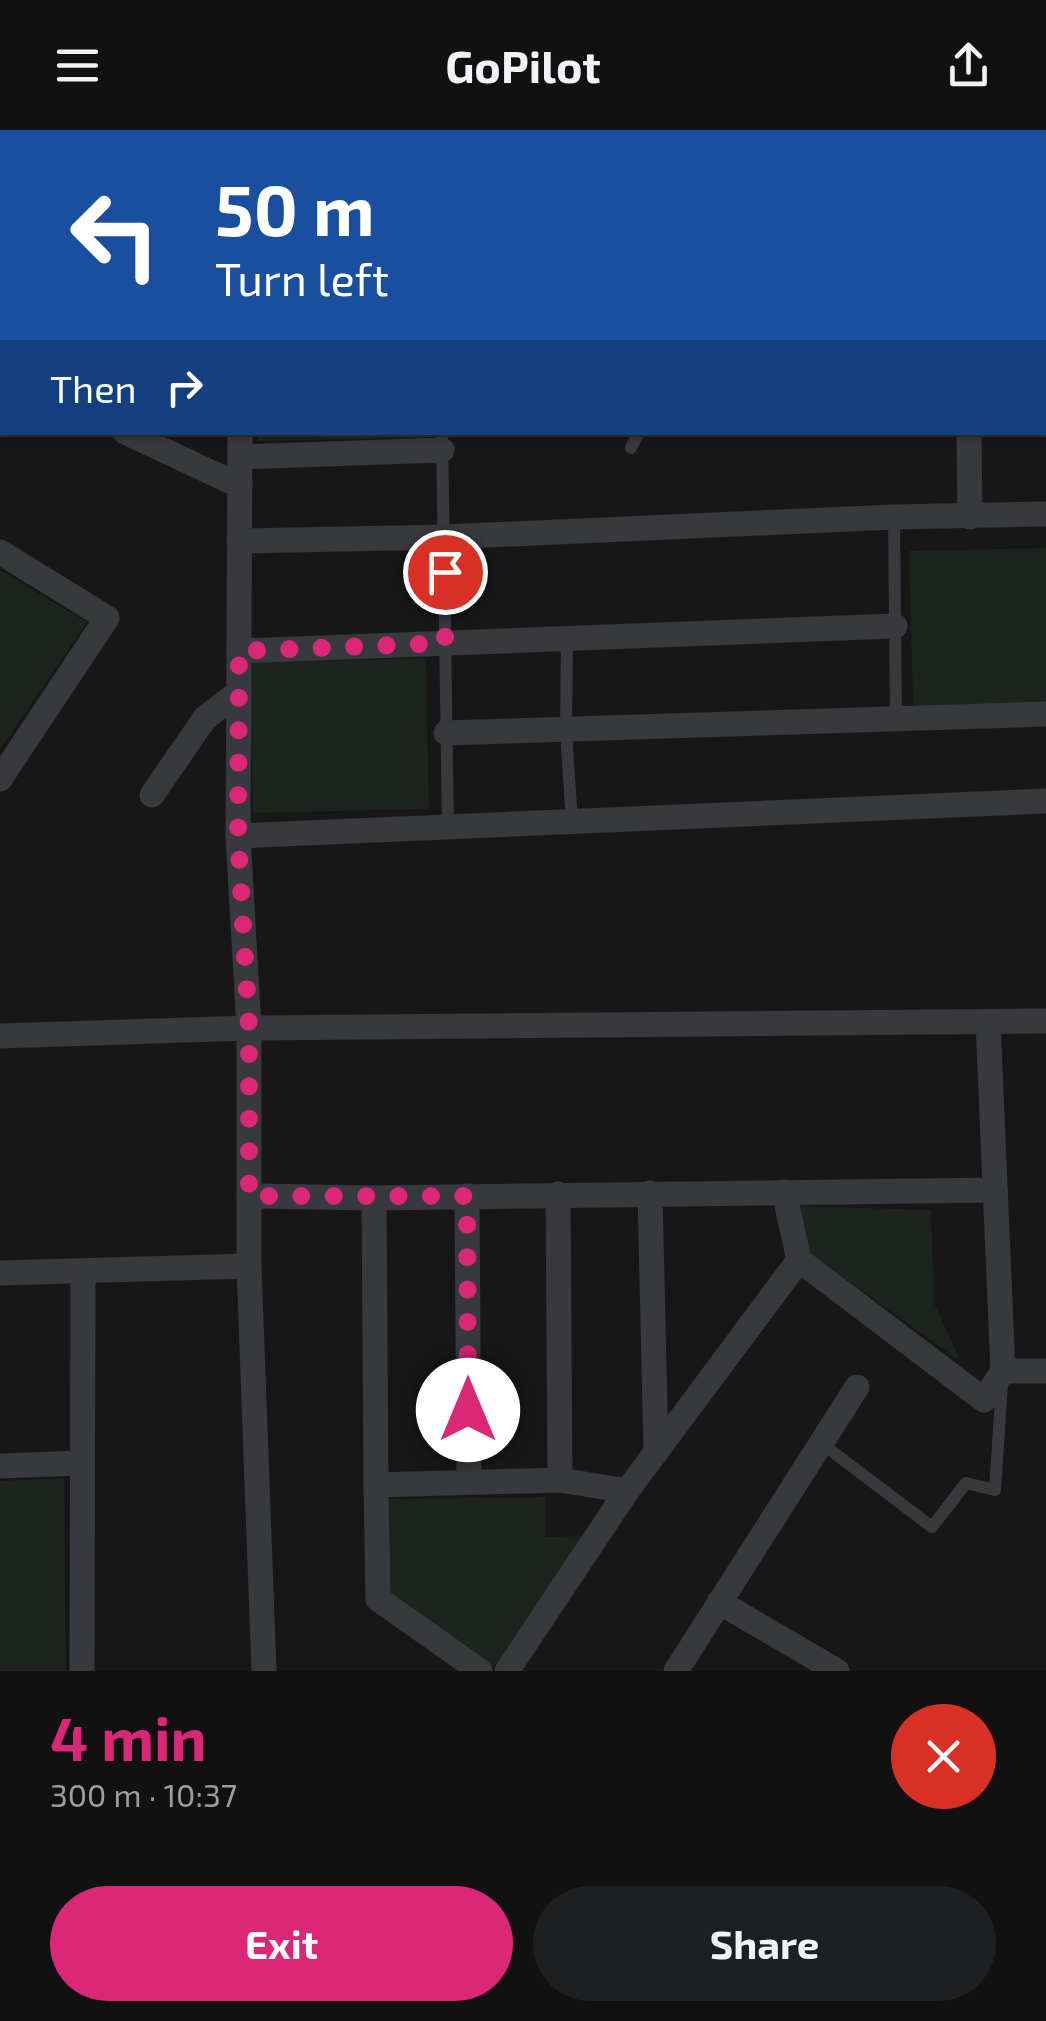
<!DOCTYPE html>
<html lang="en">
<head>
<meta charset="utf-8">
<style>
	:root { --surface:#111112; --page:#1e1f20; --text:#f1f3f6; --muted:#9c9d9f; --line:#303132; --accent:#db2777 }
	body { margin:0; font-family:"Exo 2",sans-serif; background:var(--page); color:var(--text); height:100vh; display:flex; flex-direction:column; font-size:38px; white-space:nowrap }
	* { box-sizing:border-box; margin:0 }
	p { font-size:32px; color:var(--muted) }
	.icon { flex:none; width:55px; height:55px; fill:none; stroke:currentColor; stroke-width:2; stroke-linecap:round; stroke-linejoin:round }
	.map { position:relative; height:1541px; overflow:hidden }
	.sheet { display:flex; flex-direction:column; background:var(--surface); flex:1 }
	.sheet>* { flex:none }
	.top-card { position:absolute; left:0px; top:0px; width:1048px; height:305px; box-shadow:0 2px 8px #0004,0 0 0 2px var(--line); background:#1a4fa0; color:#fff; overflow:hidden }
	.pin { position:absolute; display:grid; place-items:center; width:85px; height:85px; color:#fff; margin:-42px; border:5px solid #fff; border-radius:50%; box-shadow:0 2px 10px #0007 }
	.me { position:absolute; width:110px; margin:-55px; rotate:0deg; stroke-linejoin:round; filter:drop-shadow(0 0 8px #0008) }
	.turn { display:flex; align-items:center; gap:35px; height:210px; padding:0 50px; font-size:45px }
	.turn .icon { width:130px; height:130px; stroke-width:2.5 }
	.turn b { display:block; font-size:70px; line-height:85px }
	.then { display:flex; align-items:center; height:95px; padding:0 50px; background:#0003; gap:20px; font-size:38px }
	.round { display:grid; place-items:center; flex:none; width:105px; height:105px; border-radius:52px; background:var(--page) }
	.head { display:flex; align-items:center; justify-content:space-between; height:170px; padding:0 50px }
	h1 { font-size:60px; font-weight:700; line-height:75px; color:var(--accent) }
	.action { display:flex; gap:20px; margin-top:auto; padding:20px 50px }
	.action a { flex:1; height:115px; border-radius:60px; background:var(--accent); color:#fff; font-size:40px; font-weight:700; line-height:115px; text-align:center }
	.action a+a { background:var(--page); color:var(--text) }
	header { display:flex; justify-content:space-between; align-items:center; height:130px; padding:0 50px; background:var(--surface); font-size:45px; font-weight:700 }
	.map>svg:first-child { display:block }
	.green { fill:#1d231d }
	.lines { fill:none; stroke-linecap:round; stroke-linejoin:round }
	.lane { stroke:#38393d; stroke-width:12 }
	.street { stroke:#38393d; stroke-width:25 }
	.route { stroke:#db2777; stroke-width:18; stroke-dasharray:0 32.4 }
</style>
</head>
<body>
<header><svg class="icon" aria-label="menu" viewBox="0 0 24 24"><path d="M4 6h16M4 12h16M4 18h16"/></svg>GoPilot<svg class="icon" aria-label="share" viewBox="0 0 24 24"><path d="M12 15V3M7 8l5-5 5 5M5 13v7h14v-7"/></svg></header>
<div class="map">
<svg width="1046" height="1541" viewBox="0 0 1046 1541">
	<rect width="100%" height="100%" fill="#171718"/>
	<g class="green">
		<polygon points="426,303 426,308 258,311 257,303"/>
		<polygon points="1046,418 1046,573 913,577 909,421"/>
		<polygon points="0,440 87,492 0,619"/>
		<polygon points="426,528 429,679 253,683 249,533"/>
		<polygon points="797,1076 931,1080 934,1173 961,1232 810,1123"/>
		<polygon points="64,1348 66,1541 0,1541 0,1351"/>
		<polygon points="546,1367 545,1407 583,1406 493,1538 387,1463 386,1369"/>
	</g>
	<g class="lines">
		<g class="lane">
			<polyline points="338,2 340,0"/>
			<polyline points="626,2 628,0"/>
			<polyline points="744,2 745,0"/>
			<polyline points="442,302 448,698"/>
			<polyline points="631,318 639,302"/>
			<polyline points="894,387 896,589"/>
			<polyline points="567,509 566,600 572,693"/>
			<polyline points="821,1313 932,1397 966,1353 995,1360 1002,1254"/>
		</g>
		<g class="street">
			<polyline points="262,0 269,2"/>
			<polyline points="0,23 2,25"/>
			<polyline points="1045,177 1046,177"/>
			<polyline points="0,227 2,228"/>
			<polyline points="125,302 240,356"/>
			<polyline points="240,302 238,706 249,898 249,1136 264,1541"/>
			<polyline points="969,302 970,387"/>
			<polyline points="240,327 442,320"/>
			<polyline points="239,411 445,407 894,387 1046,384"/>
			<polyline points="0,422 107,488 0,649"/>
			<polyline points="239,521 895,496"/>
			<polyline points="446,603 1046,584"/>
			<polyline points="152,665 205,588 239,562"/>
			<polyline points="238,706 1046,671"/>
			<polyline points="0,906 249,898 1046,891"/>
			<polyline points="784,1062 799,1130"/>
			<polyline points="650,1063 656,1322"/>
			<polyline points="558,1064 560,1350"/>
			<polyline points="249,1066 374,1068 995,1060"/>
			<polyline points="467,1066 469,1352"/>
			<polyline points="374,1068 376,1355"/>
			<polyline points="0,1143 249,1136"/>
			<polyline points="1003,1241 1046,1241"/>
			<polyline points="0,1336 81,1333"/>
			<polyline points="719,1472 837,1541"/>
			<polyline points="82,1541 83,1141"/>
			<polyline points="480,1541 378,1469 376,1355 560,1350 627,1361"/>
			<polyline points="507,1541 627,1361 799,1130 984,1270 1003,1241 988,892"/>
			<polyline points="676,1541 857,1257"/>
		</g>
	</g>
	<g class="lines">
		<polyline class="route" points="445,442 445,513 239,521 238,706 249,898 249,1066 467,1066 468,1280"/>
	</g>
</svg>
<div class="pin" style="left:445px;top:442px;background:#d93025"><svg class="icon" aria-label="arrive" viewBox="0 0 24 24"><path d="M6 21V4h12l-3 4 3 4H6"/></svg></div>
<svg class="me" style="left:468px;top:1280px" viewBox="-20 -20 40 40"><circle r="19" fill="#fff"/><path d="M0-13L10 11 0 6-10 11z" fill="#db2777"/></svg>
<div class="top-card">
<div class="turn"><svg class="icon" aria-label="left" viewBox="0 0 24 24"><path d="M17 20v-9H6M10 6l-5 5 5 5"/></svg><div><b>50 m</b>Turn left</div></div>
<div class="then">Then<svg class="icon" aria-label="right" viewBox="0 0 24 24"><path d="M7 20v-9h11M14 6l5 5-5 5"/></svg></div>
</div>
</div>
<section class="sheet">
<div class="head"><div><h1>4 min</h1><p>300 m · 10:37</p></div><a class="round" style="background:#d93025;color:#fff"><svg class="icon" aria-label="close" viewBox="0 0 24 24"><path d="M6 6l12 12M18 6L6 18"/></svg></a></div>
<div class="action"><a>Exit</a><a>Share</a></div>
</section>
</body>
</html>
